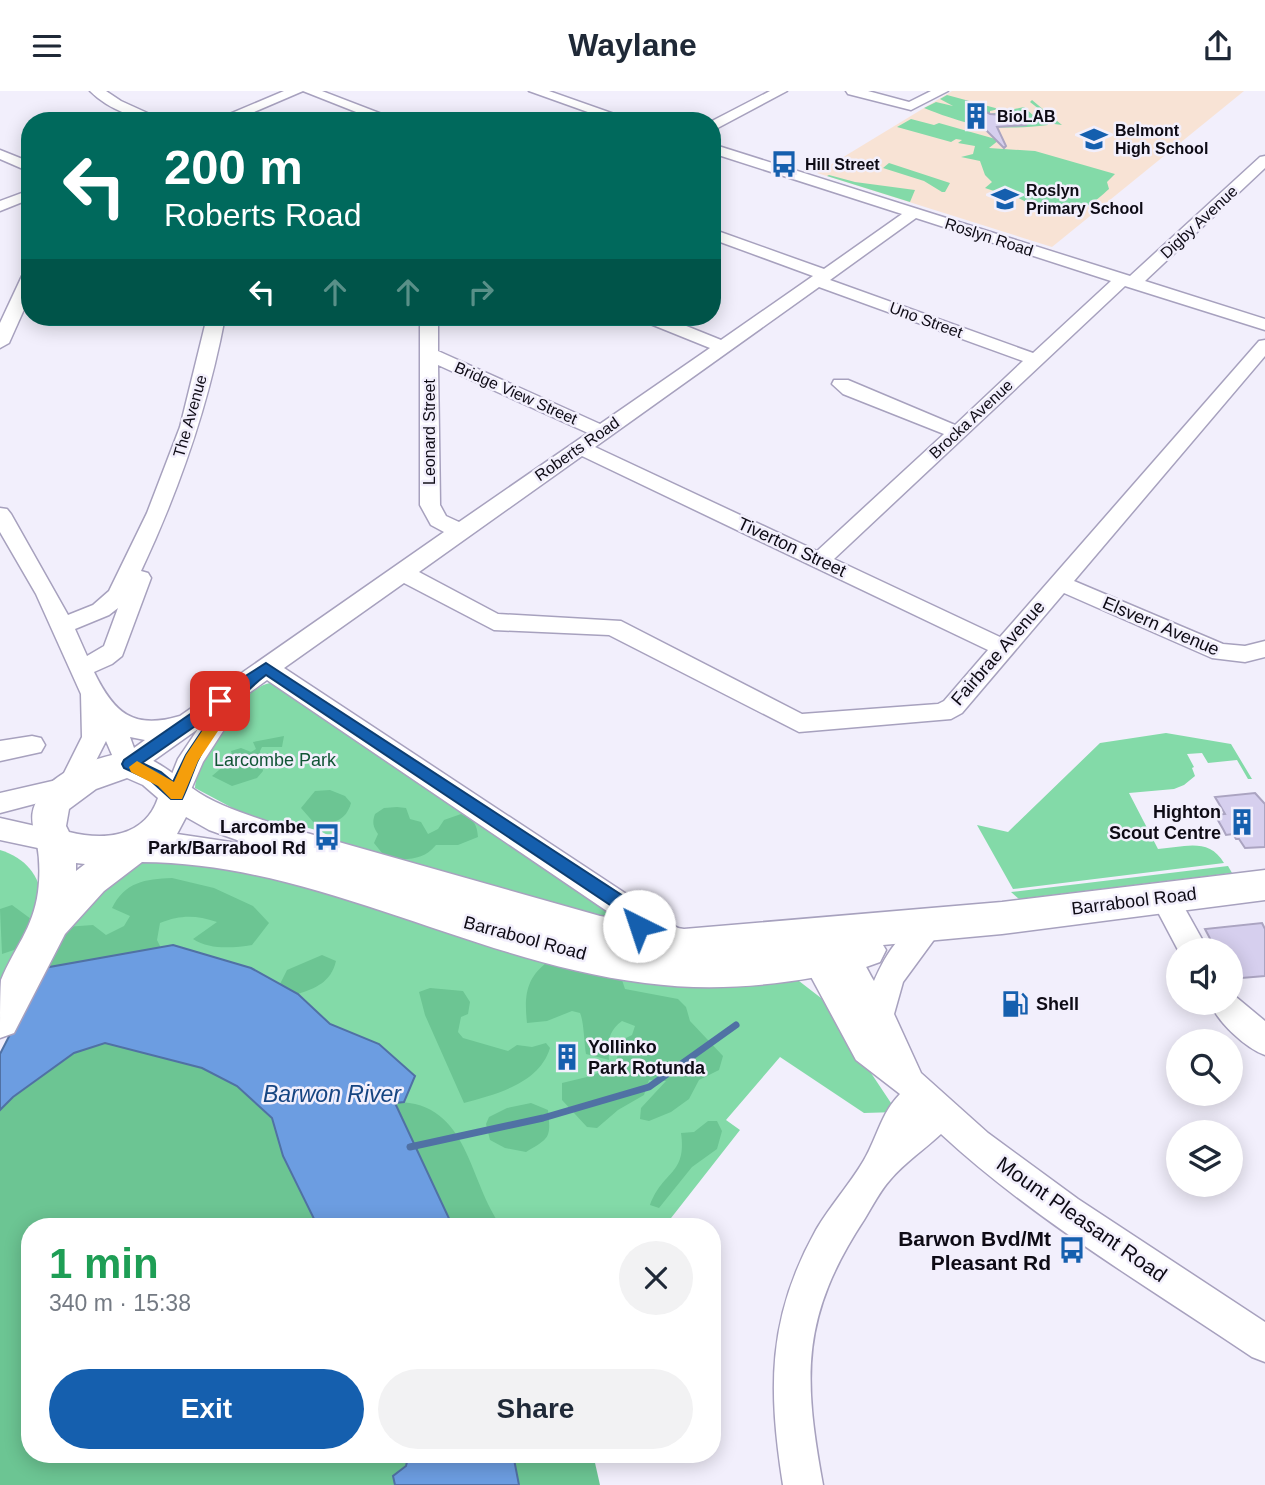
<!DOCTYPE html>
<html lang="en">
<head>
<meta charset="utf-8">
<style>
	:root { --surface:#fff; --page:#f2f2f3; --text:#1f2937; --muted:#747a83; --accent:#155fae }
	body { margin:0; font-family:Arial,sans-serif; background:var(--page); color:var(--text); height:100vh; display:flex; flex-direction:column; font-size:26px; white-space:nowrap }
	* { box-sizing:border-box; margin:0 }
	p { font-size:23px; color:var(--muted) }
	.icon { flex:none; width:38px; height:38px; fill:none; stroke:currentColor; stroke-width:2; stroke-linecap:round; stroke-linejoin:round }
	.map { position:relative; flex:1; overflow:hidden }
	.drawer { position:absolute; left:21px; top:1127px; width:700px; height:245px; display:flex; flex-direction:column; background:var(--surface); border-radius:28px; box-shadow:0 4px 18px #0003 }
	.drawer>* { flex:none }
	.top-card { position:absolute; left:21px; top:21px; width:700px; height:214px; border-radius:28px; box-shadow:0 4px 18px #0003; background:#00695c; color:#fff; overflow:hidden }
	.buttons { position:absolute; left:1166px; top:847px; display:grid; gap:14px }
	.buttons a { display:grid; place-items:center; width:77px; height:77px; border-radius:50%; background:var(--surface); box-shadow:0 4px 18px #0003; font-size:35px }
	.pin { position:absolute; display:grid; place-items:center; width:60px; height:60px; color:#fff; margin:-30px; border-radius:14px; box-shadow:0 4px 10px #0006 }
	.me { position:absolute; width:77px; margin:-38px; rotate:319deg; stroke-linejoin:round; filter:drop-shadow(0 0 5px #0008) }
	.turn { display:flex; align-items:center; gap:24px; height:147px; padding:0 28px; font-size:32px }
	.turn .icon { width:91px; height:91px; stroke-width:2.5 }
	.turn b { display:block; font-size:49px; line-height:60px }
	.lanes { display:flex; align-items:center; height:66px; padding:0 28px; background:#0003; justify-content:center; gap:35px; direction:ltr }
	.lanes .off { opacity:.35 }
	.round { display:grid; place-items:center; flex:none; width:74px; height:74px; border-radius:37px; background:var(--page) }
	.head { display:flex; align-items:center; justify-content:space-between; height:119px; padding:0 28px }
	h1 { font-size:42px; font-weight:600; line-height:52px; color:#1e9e55 }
	.cta { display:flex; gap:14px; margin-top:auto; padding:14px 28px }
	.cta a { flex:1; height:80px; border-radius:42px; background:var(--accent); color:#fff; font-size:28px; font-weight:600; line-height:80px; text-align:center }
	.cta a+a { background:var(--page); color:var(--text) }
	header { display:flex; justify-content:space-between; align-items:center; height:91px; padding:0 28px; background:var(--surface); font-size:32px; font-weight:600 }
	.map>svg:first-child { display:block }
	.education { fill:#f8e3d5 }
	.green { fill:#83daa8 }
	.forest { fill:#6cc593 }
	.water { fill:#6c9de1; stroke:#5071a4; stroke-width:2 }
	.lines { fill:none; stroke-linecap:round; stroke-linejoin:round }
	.stream { stroke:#5071a4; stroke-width:7 }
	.building { fill:#d6cfee; stroke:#aba4c1; stroke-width:2 }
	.minor-casing { stroke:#a7a1be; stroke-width:3 }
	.major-casing { stroke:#a7a1be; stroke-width:3 }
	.minor { fill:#fff; fill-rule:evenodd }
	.major { fill:#fff; fill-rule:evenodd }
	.route { fill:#155fae; stroke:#0e3e71; stroke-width:2; fill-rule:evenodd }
	.slow { fill:#f59e0b }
	.labels { text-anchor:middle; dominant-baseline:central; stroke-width:5; stroke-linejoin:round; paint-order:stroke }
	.far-poi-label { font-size:16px; font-weight:bold; fill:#0e0b15; stroke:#f2effc; text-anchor:start }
	.far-street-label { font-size:16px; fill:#0e0b15; stroke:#f2effc }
	.street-label { font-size:18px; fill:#0e0b15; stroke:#f2effc }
	.park-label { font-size:18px; fill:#125636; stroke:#f2effc }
	.poi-label { font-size:18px; font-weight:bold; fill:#0e0b15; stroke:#f2effc; text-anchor:end }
	.near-street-label { font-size:21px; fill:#0e0b15; stroke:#f2effc }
	.near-poi-label { font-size:21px; font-weight:bold; fill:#0e0b15; stroke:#f2effc; text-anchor:end }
	.near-water-label { font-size:23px; font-style:italic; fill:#164582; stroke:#f2effc }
</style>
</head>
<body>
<header><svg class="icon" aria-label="menu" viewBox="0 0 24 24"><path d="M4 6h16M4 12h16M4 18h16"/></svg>Waylane<svg class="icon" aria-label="share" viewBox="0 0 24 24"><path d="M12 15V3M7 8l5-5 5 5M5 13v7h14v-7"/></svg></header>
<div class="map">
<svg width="1265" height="1394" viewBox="0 0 1265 1394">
	<rect width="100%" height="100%" fill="#f2effc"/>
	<polygon class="education" points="952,0 1244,0 1052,156 817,82"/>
	<g class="green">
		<path d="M947 4 999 18 990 20V23L1024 16 1035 26 1053 29 1030 11 1032 9 1062 34 1047 32 1048 34C994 40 972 36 924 17L936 11 953 15 940 8Z"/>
		<path d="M911 28 934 34 939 32 999 49 989 57 1035 60 1115 83 1107 91 1109 98C1102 104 1095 111 1087 115 1063 128 1026 115 1007 99L1003 103 985 97 992 91 985 84 980 70 961 66 973 63 975 55 958 52 962 49 956 48 951 51 897 36Z"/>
		<polygon points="889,72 950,92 945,101 942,101 924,90 883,77"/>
		<polygon points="829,84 855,91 915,99 910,111 827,85"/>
		<path d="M270 592 621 824 619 832 356 759 320 740 289 732 257 730 195 697C196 670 241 596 270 592Z"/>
		<path d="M1166 642 1231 653 1252 688H1248L1237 669 1208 672 1202 662 1187 663 1194 676 1192 677 1195 685 1184 694 1174 698 1129 702 1158 758C1184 756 1209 746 1224 772L1013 798 977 734 1008 741 1100 652Z"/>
		<polygon points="132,758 799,890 821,907 897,1021 864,1022 780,966 726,1029 740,1039 664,1136 453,1136 395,1011 379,953 330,933 298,903 173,854 122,862 50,835"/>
		<path d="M0 759C26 767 39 784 43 810L0 891Z"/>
		<polygon points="1228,775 1232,782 1019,808 1011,801"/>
	</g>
	<g class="forest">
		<polygon points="284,645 282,656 262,656 260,660 263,680 257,687 232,695 212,685 233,667 231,660 241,657 251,661 256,658 253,651"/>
		<path d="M330 699 345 705 351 712C346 730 333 733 315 733L301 717 315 700Z"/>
		<path d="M397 716 406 717 410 728 421 731 428 743 438 738 444 729 461 723C473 728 477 732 478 746L458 754H436C423 770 406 769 386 767L374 752 378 743C373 736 372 731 375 723L384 717Z"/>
		<path d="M172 787 214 797 253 815 269 832 252 854C233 857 210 859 193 848L217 831C195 824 181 824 160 832L157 849 161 857 44 877 65 836 93 834 106 844 124 835 130 825 112 817C125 791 145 788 172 787Z"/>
		<polygon points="12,814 31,828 33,833 20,857 2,863 0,818"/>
		<path d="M322 864 336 870C331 891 316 897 298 903L280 893 287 879Z"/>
		<path d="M549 870 620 883 625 898 678 908 686 916 690 930 723 965 719 979 699 989 689 1008 671 1021 649 1030 640 1028 641 1017 666 990 649 989 644 1004 618 1019 597 1037 587 1036 562 1009V992L591 985 616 973 620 950 632 944 635 935 622 930C607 941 608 952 609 969L586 963C584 951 584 931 580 922L572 920 547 930 527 932C524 905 526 886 549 870Z"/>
		<path d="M430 897 463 900 470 911 468 923 461 926 458 941 463 947 508 960 517 954 532 956 546 952 550 957C539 993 496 1003 464 1012L425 924 419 901Z"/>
		<polygon points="105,952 202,977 237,995 272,1027 283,1065 318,1136 30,1136 30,1363 409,1363 406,1375 393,1385 395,1394 0,1394 0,1019 13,1006 74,962"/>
		<path d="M395 1011C470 1010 468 1092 502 1136H453Z"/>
		<path d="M531 1012 548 1019C551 1047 550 1047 526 1061L505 1057 490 1049 486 1033 489 1026 507 1017Z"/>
		<path d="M708 1030H717L722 1040 717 1058 692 1076 659 1117 650 1114C663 1079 687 1084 681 1042L694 1041Z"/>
		<polygon points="513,1363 593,1363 600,1394 519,1394"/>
	</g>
	<g class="water">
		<polygon points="173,854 251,877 298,903 330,933 379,953 415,985 404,1011 395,1012 453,1136 318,1136 283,1065 272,1027 237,995 202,977 105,952 74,962 13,1006 0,1019 0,963 44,877"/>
		<polygon points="409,1363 513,1363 519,1394 395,1394 393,1385 406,1375"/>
	</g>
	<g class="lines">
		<polyline class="stream" points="410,1056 543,1027 649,996 736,934"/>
	</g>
	<g class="building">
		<polygon points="967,11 990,23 1026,26 1026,34 997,36 1006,55 1004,57 979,32 974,32 968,20 970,20"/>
		<polygon points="1255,702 1265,713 1265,756 1245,757 1239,748 1236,748 1233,743 1226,744 1223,738 1215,724 1225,723 1215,706"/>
		<polygon points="1262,832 1265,838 1265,885 1230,888 1230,859 1216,859 1205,838"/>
		<circle cx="567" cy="966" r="10"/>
	</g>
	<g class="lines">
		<defs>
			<g id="minor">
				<path d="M90 0H106L121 10 165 30C139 30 109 19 90 0Z"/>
				<polygon points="284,0 303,0 233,30 213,30"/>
				<polygon points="303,0 322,0 400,30 379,30"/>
				<polygon points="529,0 549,0 634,30 613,30"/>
				<polygon points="770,0 787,0 712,40 712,30"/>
				<polygon points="846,0 868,0 909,11 931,0 948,0 911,19 848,3"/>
				<path d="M712 53 1130 185 1260 66 1265 65V77L1145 190 1265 228V239L1125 195 834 468 1000 546 1259 250 1265 249V265L1074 490 1223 553 1245 555 1265 550V566L1245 571 1212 567 1064 502 962 622 951 628 799 641 609 544 494 539 404 492 284 577 690 845 695 854 690 863 680 866 670 863 267 589 238 610 240 614 203 671 186 710 177 713 168 710 164 703 178 668 198 638 139 680 130 683 119 680 106 650 80 701 0 722V702L61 688 82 646 81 603 36 503 0 441V417L7 418 11 423 68 524 93 514 109 500 147 422 180 336 207 226H225C208 316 180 397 141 480L148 482 151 487 122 565 112 573 94 581C114 622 133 639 180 625L444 441 431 434 420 414V226H438V260L600 333 710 257 643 230 640 226H664L721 249 813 185 712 148V138L824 178 902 123 712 62ZM916 127 1111 190 1033 262 830 189ZM819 196 1023 270 955 334 848 289H834L832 293 843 303 944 343 817 460 595 356ZM438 274 588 342 459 431 446 425 440 414ZM582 365 988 559 944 610 938 613 802 623 621 530 498 523 419 481ZM118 517 104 555 87 565 75 538 109 524ZM130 646 145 649 134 657Z"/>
				<polygon points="0,59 30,71 30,81 0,68"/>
				<polygon points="30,99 30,108 0,120 0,110"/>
				<polygon points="30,180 30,205 9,252 0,257 0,232 22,185"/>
				<polygon points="32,645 41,647 45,654 41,661 0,670 0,650"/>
				<polygon points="0,727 62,741 66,749 62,757 52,760 0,749"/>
				<polygon points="1164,794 1174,798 1208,859 1178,859 1150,806 1154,798"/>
				<path d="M921 834 931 837 936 846 903 891 894 923 921 982 988 1042 1078 1108 1265 1231V1271L1252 1266C1147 1195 1034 1129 941 1043 925 1058 904 1072 890 1089 880 1100 872 1116 864 1129 801 1225 803 1285 823 1394H783C768 1298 767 1227 816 1139 830 1115 850 1093 864 1069 877 1047 881 1022 900 1003L856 969 802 869 807 860 817 856 829 863 833 855C856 847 863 872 874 890 884 868 897 842 921 834Z"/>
				<path d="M1230 901 1265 930V964C1245 957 1218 931 1210 912H1230Z"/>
			</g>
			<path id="major" d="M130 660C155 668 172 681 192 697 213 713 243 722 268 731L600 825 684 838 1002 811 1265 779V809L1002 843 883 854 886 859 880 871 866 876C792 893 721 902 645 892 473 871 317 772 142 771L104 800 65 843 14 942 0 947C0 932 0 902 1 889 14 857 33 838 38 801 40 786 40 769 37 753 32 730 27 721 44 699 63 675 102 666 130 660ZM127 687 143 694 158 707C145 746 105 750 69 741L66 735 69 718 96 698ZM186 726 209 739 251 754 177 743ZM76 772 85 773 76 780Z"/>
		</defs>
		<use href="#minor" class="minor-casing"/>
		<use href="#major" class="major-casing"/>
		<use href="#minor" class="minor"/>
		<use href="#major" class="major"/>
	</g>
	<path class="route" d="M266 572 637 814 648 828 645 840 639 842 633 840 630 830 625 824 266 584C238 605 212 639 197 671 192 683 188 696 182 708H171L150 689 124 677 122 673 124 669 215 606H225L236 591ZM214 622 186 664 173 691 161 681 142 672Z"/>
	<polygon class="slow" points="230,605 238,610 198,670 182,708 171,708 158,695 131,681 129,676 137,670 174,691 186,664 225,606"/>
	<defs>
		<symbol id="building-bare" viewBox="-9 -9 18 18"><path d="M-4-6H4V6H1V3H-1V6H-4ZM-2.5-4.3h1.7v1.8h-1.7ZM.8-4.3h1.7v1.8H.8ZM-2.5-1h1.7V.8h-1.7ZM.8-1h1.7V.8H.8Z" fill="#155fae" stroke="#f2effc" stroke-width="2.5" paint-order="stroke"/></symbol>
		<symbol id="school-bare" viewBox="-9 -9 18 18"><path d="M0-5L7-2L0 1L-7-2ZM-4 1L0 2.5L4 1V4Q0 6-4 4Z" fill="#155fae" stroke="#f2effc" stroke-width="2.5" paint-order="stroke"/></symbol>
		<symbol id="bus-bare" viewBox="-9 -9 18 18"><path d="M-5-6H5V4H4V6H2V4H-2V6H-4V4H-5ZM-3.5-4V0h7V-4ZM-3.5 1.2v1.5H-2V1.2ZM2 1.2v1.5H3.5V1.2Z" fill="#155fae" stroke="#f2effc" stroke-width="2.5" paint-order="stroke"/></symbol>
		<symbol id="fuel-bare" viewBox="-9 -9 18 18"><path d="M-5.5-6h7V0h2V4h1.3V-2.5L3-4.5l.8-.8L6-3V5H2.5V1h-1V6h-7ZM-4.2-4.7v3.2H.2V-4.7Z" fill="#155fae" stroke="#f2effc" stroke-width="2.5" paint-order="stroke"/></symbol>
	</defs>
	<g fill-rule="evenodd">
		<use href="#building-bare" x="957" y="6" width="38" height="38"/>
		<use href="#school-bare" x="1075" y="29" width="38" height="38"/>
		<use href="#bus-bare" x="765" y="54" width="38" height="38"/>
		<use href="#school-bare" x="986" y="89" width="38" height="38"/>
		<use href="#building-bare" x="1223" y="712" width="38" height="38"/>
		<use href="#bus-bare" x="308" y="727" width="38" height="38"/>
		<use href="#fuel-bare" x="996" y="894" width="38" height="38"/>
		<use href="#building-bare" x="548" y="947" width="38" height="38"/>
		<use href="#bus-bare" x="1053" y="1140" width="38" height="38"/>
	</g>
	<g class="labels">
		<g class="far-poi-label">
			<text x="997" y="25">BioLAB</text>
			<text x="1115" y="39">Belmont<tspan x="1115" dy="18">High School</tspan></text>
			<text x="805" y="73">Hill Street</text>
			<text x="1026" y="99">Roslyn<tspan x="1026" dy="18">Primary School</tspan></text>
		</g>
		<g class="far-street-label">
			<text transform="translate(1199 131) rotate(-43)">Digby Avenue</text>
			<text transform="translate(989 146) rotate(18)">Roslyn Road</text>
			<text transform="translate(926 229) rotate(20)">Uno Street</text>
			<text transform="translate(516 302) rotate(24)">Bridge View Street</text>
			<text transform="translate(190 325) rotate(-74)">The Avenue</text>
			<text transform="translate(971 328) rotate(-43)">Brocka Avenue</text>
			<text transform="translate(429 341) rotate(-90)">Leonard Street</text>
			<text transform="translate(577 358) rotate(-35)">Roberts Road</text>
		</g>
		<g class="street-label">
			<text transform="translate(792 456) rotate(25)">Tiverton Street</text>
			<text transform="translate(1161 535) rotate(23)">Elsvern Avenue</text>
			<text transform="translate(998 562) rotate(-49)">Fairbrae Avenue</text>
			<text transform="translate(1134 810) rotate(-7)">Barrabool Road</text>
			<text transform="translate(525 847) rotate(15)">Barrabool Road</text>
		</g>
		<g class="park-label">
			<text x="275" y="669">Larcombe Park</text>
		</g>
		<g class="poi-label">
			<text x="1221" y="721">Highton<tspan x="1221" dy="21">Scout Centre</tspan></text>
			<text x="306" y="736">Larcombe<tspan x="306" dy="21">Park/Barrabool Rd</tspan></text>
			<text x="1036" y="913" text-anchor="start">Shell</text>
			<text x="588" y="956" text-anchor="start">Yollinko<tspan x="588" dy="21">Park Rotunda</tspan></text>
		</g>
		<g class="near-street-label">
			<text transform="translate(1082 1128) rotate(35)">Mount Pleasant Road</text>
		</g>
		<g class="near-poi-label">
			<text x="1051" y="1147">Barwon Bvd/Mt<tspan x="1051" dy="24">Pleasant Rd</tspan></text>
		</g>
		<g class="near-water-label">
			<text x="332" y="1003">Barwon River</text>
		</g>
	</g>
</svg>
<div class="buttons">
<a><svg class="icon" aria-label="sound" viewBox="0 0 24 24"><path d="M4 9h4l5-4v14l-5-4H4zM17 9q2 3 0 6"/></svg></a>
<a><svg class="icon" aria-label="search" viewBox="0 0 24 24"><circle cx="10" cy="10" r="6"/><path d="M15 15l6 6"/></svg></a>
<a><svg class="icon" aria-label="layers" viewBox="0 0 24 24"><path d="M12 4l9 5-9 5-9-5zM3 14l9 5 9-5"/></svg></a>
</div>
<div class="pin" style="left:220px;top:610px;background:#d93025"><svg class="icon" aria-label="arrive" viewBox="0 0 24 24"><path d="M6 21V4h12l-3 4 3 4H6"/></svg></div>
<svg class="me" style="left:639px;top:835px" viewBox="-20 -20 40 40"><circle r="19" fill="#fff"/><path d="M0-13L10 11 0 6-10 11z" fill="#155fae"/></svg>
<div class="top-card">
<div class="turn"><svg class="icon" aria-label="left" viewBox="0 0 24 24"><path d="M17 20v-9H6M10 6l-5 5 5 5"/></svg><div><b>200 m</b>Roberts Road</div></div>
<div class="lanes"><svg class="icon" aria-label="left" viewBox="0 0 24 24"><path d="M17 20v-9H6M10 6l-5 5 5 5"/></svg><svg class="icon off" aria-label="ahead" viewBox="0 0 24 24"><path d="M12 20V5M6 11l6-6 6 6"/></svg><svg class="icon off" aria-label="ahead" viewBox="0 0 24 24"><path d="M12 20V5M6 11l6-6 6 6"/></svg><svg class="icon off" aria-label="right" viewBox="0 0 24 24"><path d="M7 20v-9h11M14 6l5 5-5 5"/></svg></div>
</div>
<section class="drawer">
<div class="head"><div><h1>1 min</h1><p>340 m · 15:38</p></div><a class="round"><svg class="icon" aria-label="close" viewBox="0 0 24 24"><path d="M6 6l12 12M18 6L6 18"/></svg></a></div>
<div class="cta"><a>Exit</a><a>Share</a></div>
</section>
</div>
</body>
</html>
